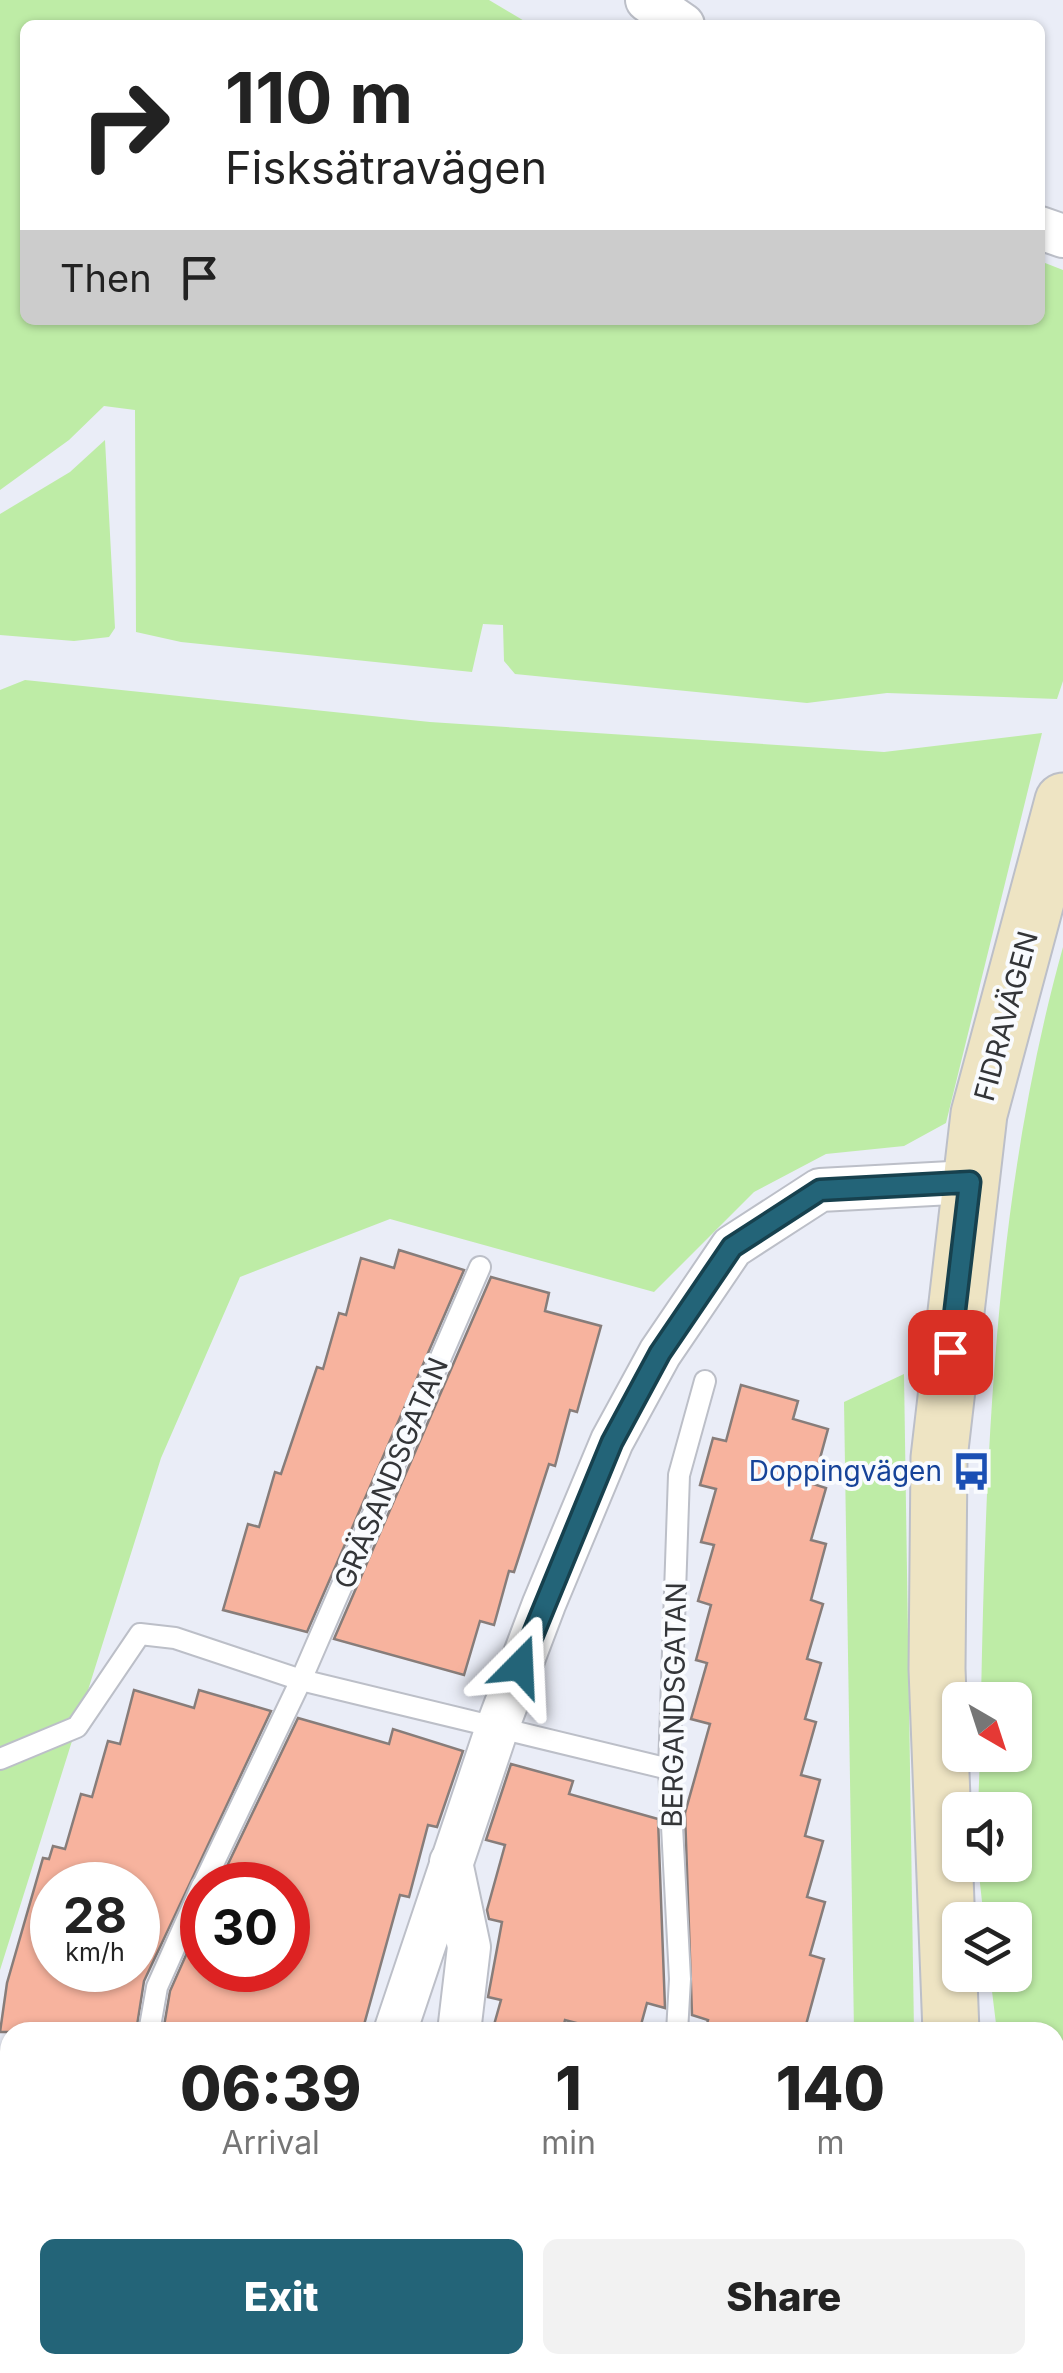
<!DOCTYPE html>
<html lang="en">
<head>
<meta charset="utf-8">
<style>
	:root { --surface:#fff; --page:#f2f2f2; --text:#222; --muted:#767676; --accent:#236478 }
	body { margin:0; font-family:Inter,sans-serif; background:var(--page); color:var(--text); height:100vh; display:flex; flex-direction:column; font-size:38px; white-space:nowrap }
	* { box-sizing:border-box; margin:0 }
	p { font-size:32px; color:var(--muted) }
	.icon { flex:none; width:55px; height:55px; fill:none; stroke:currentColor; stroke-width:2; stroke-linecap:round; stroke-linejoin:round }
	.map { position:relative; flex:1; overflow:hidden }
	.drawer { position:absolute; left:0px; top:2022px; width:1065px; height:352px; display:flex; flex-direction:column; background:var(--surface); border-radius:30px 30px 0 0; box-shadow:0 2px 8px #0004 }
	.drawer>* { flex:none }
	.hud { position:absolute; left:20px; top:20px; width:1025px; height:305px; border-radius:15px; box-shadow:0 2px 8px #0004; background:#fff; color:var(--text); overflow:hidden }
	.needle { width:65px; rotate:141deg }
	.controls { position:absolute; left:942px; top:1682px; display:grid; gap:20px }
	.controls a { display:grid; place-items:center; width:90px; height:90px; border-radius:15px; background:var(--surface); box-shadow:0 2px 8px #0004; font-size:50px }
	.speed { position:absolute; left:30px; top:1862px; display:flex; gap:20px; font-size:50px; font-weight:700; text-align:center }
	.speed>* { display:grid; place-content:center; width:130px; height:130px; border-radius:50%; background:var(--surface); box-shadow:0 2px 8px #0004; line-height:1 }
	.speed small { font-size:25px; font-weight:400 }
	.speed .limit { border:15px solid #d22; background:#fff; color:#111 }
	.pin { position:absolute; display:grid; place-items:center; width:85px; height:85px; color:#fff; margin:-42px; border-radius:20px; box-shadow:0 5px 15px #0006 }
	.me { position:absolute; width:110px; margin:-55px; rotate:21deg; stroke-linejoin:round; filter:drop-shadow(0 0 8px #0008) }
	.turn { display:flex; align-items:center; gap:35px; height:210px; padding:0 40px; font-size:45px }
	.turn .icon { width:130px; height:130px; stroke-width:2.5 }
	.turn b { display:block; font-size:70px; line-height:85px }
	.then { display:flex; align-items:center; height:95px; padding:0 40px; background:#0003; gap:20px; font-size:38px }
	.eta { display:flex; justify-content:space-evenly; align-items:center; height:170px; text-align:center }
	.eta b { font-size:60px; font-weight:800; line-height:70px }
	.action { display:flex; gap:20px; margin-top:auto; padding:20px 40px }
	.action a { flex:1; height:115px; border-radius:15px; background:var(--accent); color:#fff; font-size:40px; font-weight:800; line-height:115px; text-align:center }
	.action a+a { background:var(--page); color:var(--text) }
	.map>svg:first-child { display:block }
	.green { fill:#beeca6 }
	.building { fill:#f7b39e; stroke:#877d7a; stroke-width:2.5; fill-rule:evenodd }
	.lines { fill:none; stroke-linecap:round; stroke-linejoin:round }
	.lane-casing { stroke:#bcbfc8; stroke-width:24 }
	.street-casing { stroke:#bcbfc8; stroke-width:46 }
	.secondary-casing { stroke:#bcbfc8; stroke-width:59 }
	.lane { stroke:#fff; stroke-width:20 }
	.street { stroke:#fff; stroke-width:42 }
	.secondary { stroke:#eee4c3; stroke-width:55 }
	.route-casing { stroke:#17414e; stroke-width:25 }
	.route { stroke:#236478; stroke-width:18 }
	.labels { text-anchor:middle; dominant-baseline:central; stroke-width:8; stroke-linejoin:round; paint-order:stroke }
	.street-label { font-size:28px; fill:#333538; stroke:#f9fbfe }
	.transit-label { font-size:28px; fill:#164399; stroke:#f9fbfe; text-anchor:end }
</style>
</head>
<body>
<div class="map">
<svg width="1063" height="2373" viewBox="0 0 1063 2373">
	<rect width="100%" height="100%" fill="#eaedf7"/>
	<g class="green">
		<polygon points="0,0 489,0 531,25 25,25 25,320 1040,320 1040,261 1063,270 1063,681 1057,699 887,693 807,703 515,674 504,661 503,625 483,624 472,672 181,642 136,632 135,410 104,406 69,440 0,490"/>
		<polygon points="105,440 115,628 109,637 74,641 0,635 0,514 70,472"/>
		<polygon points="25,680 430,722 884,752 1042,733 946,1123 904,1146 826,1154 754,1192 654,1292 390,1219 240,1277 161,1458 0,1970 0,690"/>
		<path d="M1063 947V2314L1055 2297V2032H997L990 1975H1015V1920H984L978 1865H1015V1810H978L980 1755H1015V1700H981C986 1447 995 1191 1063 947Z"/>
		<polygon points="904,1374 914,2032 854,2032 844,1402"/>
		<polygon points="804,2365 983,2365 986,2373 803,2373"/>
	</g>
	<g class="building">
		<polygon points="399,1250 464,1270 307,1632 223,1610 248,1524 259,1527 275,1472 281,1474 317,1367 323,1369 339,1313 346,1315 361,1258 394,1268"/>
		<polygon points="491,1277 549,1293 545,1311 601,1326 577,1412 570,1410 555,1466 549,1464 514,1572 509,1571 494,1625 480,1621 464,1675 334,1639"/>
		<polygon points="741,1385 798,1401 793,1419 828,1429 813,1484 826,1488 811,1540 826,1544 811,1600 823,1604 807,1659 821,1663 805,1719 816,1722 801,1775 820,1780 805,1836 823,1841 807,1897 825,1902 810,1955 824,1959 804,2032 705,2032 708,2020 692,2015 685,1813 710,1724 691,1719 707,1663 696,1660 711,1605 698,1601 714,1545 701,1542 716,1489 700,1485 713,1438 726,1441"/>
		<path d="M134 1690 194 1708 199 1690 271 1711 144 1981 136 2032H0L7 1983 43 1858 49 1859 53 1846 65 1849 81 1794 92 1797 108 1741 120 1744ZM52 1885H138V1970H52Z"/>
		<polygon points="298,1718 389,1744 393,1729 463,1751 437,1827 428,1825 409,1897 400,1895 362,2032 163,2032 170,1991 202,1919 202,1970 288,1970 288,1885 218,1885"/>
		<polygon points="511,1764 573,1781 569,1794 658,1819 665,2008 647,2003 639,2032 611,2032 565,2020 562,2032 492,2032 501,2000 488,1997 502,1922 489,1919 487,1910 505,1845 486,1840"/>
	</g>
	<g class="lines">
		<defs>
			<g id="lane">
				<polyline points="0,1759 77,1727 140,1634 175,1638 301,1680 669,1769"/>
				<polyline points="203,1885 301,1680 480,1267"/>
				<polyline points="149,2032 157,1987 202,1886"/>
				<polyline points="677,2032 680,1979 669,1769 679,1475 705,1381"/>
				<polyline points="251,2365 280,2373"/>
				<polyline points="123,2373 124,2365"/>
				<polyline points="638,2373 639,2365"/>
			</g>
			<g id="street">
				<polyline points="647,0 683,25"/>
				<polyline points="1040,228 1063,236"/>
				<polyline points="451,1862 469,1947 459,2032"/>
				<polyline points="395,2032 497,1728 544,1604 612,1441 660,1353 732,1247 820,1190 970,1182"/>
				<polyline points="340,2373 340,2365"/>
				<polyline points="394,2373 399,2365"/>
			</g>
			<g id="secondary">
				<polyline points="951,2032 937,1669 939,1458 979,1114 1063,801"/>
				<polyline points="1029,2365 1033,2373"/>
			</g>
		</defs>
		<use href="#lane" class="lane-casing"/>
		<use href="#street" class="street-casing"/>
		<use href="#secondary" class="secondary-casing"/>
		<use href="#lane" class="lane"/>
		<use href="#street" class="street"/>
		<use href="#secondary" class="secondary"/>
	</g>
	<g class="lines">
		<defs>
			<polyline id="route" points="520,1666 612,1442 660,1353 732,1247 820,1190 970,1182 950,1352"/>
		</defs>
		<use href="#route" class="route-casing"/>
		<use href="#route" class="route"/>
	</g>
	<defs>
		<symbol id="bus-bare" viewBox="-9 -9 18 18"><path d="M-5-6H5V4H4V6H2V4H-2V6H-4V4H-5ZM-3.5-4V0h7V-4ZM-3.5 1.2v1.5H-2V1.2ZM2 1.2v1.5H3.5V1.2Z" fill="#1a4fb4" stroke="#f9fbfe" stroke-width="2.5" paint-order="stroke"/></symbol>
	</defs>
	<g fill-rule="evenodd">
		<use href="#bus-bare" x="944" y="1444" width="55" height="55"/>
	</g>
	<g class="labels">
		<g class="street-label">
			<text transform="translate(1006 1016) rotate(-75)">FIDRAVÄGEN</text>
			<text transform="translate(391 1473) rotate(-67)">GRÄSANDSGATAN</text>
			<text transform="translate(674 1705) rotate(-89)">BERGANDSGATAN</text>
		</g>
		<g class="transit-label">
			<text x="942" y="1471">Doppingvägen</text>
		</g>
	</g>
</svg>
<div class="controls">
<a><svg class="needle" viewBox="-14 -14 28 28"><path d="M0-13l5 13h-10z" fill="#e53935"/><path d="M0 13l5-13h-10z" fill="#767676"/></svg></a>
<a><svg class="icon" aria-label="sound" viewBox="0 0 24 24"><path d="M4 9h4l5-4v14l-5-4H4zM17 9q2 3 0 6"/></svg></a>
<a><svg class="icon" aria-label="layers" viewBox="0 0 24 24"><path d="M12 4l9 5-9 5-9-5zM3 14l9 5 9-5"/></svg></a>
</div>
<div class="speed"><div>28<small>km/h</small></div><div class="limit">30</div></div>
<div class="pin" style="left:950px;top:1352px;background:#d93025"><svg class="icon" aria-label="arrive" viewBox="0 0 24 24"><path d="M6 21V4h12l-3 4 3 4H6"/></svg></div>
<svg class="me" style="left:520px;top:1666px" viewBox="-20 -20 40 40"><path d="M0-17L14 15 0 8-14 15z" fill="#236478" stroke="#fff" stroke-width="4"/></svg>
<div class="hud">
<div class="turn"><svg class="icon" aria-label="right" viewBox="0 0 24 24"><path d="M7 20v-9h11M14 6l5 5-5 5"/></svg><div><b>110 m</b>Fisksätravägen</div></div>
<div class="then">Then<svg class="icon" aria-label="arrive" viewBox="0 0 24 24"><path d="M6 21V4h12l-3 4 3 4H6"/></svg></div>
</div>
<section class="drawer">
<div class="eta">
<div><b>06:39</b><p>Arrival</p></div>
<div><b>1</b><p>min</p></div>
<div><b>140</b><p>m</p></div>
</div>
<div class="action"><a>Exit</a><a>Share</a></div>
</section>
</div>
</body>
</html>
